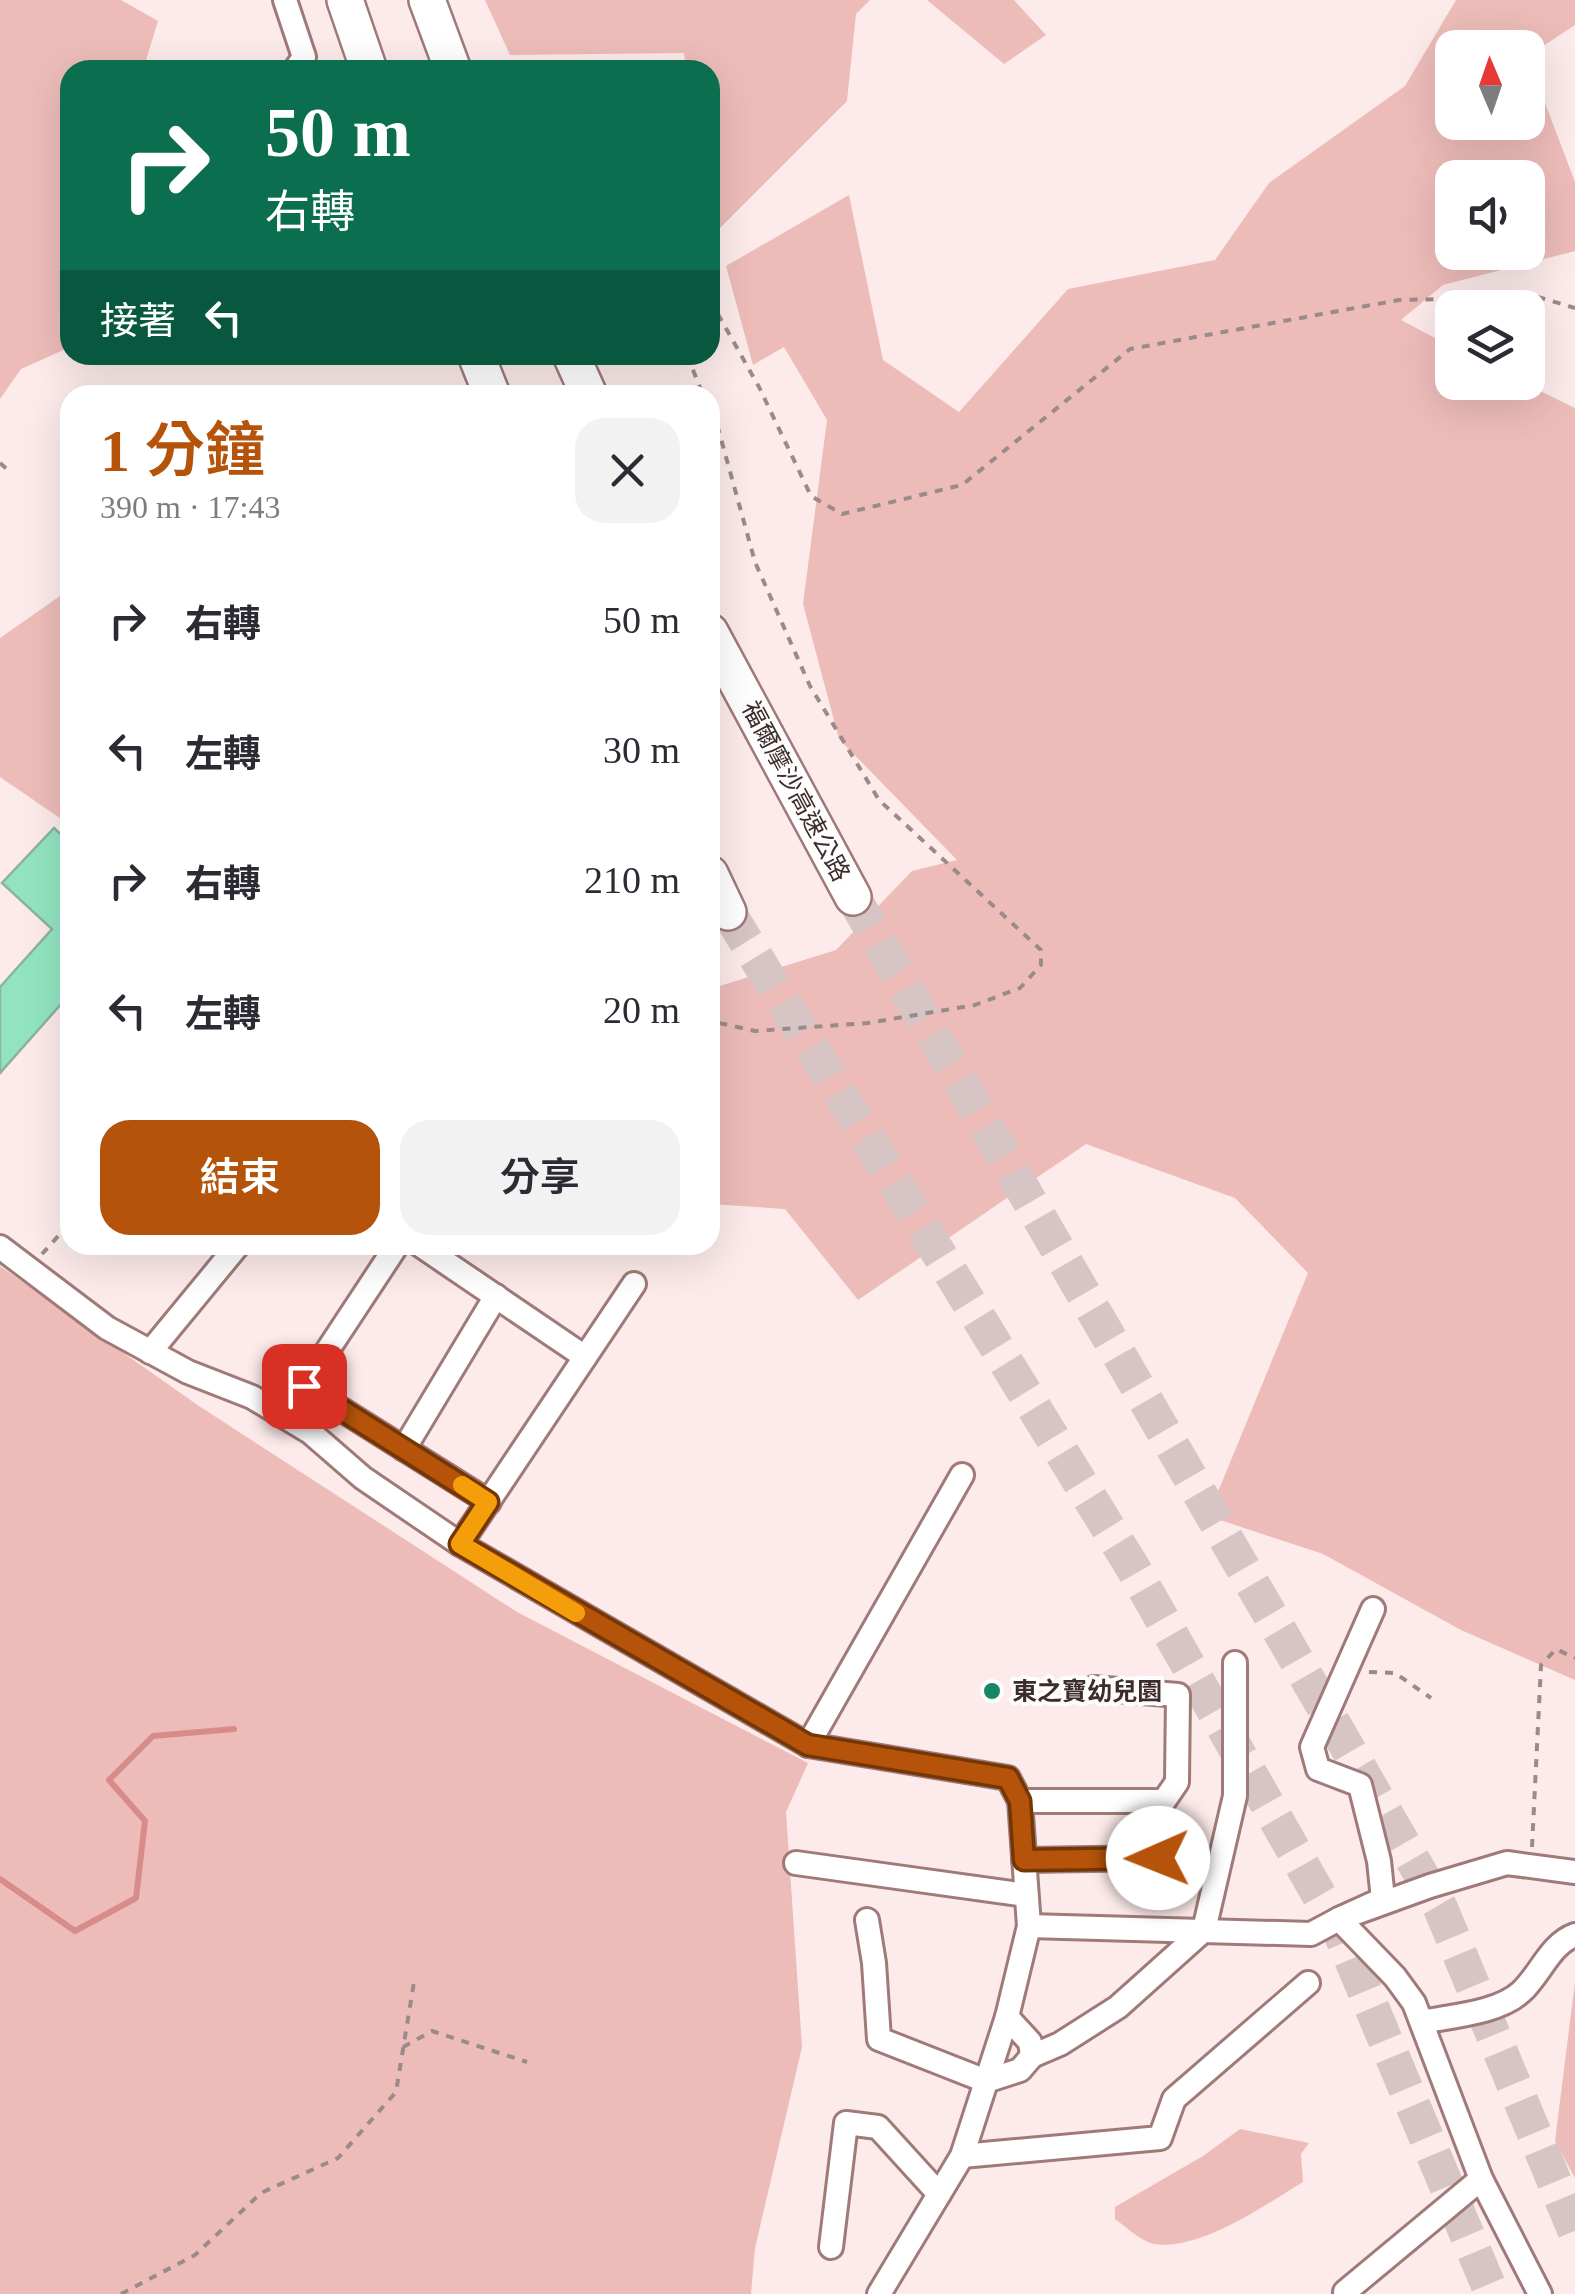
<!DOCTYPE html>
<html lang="zh-TW">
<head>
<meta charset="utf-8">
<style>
	:root { --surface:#fff; --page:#f2f2f3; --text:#2b2b33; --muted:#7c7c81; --accent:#b45309 }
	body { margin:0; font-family:"Times New Roman","Noto Sans TC",serif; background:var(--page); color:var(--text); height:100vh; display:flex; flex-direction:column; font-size:38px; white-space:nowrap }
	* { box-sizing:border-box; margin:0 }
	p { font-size:32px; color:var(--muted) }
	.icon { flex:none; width:55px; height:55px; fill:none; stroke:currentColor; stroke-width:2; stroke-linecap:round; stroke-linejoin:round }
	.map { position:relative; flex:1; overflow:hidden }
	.sheet { position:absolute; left:60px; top:385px; width:660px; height:870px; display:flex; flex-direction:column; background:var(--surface); border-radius:30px; box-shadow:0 10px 40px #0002 }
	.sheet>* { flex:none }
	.top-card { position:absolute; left:60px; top:60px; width:660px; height:305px; border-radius:30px; box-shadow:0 10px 40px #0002; background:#0b6e4f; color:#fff; overflow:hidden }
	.needle { width:65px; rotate:358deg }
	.buttons { position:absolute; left:1435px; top:30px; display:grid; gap:20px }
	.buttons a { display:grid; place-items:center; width:110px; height:110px; border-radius:20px; background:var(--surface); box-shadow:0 10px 40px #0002; font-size:50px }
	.pin { position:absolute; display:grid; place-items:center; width:85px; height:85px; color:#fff; margin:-42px; border-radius:20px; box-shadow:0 5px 15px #0006 }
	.me { position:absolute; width:110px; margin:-55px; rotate:269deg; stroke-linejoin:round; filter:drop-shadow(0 0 8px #0008) }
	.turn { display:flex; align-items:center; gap:35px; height:210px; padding:0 40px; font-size:45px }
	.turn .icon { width:130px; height:130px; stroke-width:2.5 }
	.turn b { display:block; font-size:70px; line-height:85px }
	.then { display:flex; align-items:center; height:95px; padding:0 40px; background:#0003; gap:20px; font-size:38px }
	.round { display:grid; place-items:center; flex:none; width:105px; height:105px; border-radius:30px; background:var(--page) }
	.summary { display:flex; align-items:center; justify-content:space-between; height:170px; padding:0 40px }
	h1 { font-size:60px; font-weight:600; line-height:75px; color:var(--accent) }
	.cta { display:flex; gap:20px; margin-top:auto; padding:20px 40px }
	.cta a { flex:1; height:115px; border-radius:30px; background:var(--accent); color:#fff; font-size:40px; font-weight:600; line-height:115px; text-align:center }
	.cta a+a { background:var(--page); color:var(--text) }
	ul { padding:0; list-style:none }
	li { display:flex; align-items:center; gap:30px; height:130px; padding:0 40px }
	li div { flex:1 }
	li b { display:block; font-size:38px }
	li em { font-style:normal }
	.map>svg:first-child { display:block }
	.green { fill:#edbcb9; fill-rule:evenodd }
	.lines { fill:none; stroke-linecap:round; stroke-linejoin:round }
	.stream { stroke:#d88c8a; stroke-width:6 }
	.building { fill:#92e4c1; stroke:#8cb2a1; stroke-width:2.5 }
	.highway-tunnel { stroke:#d6c5c4; stroke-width:35; stroke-dasharray:35 18; stroke-linecap:butt }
	.minor-casing { stroke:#a07a78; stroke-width:28 }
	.highway-casing { stroke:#a07a78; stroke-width:40 }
	.path { stroke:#9b8a8a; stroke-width:4; stroke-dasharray:8 8; stroke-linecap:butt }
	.minor { stroke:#fff; stroke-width:22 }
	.highway { stroke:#fff; stroke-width:35 }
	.route-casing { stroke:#753606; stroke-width:25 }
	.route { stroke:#b45309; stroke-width:18 }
	.slow { stroke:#f59e0b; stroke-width:18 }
	.poi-dot { fill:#198663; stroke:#fdfdfd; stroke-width:4 }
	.labels { text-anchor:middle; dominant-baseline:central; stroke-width:8; stroke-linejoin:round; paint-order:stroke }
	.street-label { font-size:25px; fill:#3d2c2c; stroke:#fdfdfd }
	.poi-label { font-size:25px; font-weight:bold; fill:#3d2c2c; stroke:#fdfdfd; text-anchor:start }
</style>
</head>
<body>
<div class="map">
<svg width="1575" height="2294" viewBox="0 0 1575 2294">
	<rect width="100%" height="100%" fill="#fcebea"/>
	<g class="green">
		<polygon points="0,0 121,0 158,21 143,70 70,70 70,347 21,369 0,399"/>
		<polygon points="485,0 870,0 856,14 847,101 710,238 710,70 686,70 684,53 510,55"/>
		<polygon points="927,0 1014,0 1046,35 1004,64"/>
		<path d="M1456 0H1575V25L1528 56V48H1452V122H1528V58L1575 182V251L1443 285 1401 320 1452 347V382L1524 383 1575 408V1680L1461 1630 1323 1554 1208 1516 1308 1273 1235 1198 1086 1144 858 1300 785 1209 710 1204V989L836 950 912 871 957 860 839 739 803 604 827 420 784 347 753 365 726 266 849 195 883 360 959 412 1068 289 1215 260 1269 183 1405 86ZM1452 178H1528V252H1452Z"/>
		<polygon points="70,589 70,825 0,777 0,638"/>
		<polygon points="0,1266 199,1406 517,1612 808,1763 786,1812 802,2047 755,2248 751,2294 0,2294"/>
		<polygon points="1575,1982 1575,2178 1555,2141"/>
		<path d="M1240 2129 1309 2143 1301 2154 1303 2182C1265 2205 1200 2251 1154 2244 1141 2241 1126 2227 1115 2219V2207L1203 2156Z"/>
	</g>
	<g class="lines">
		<polyline class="stream" points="0,1879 75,1931 136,1898 145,1821 109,1780 153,1736 234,1729"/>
	</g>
	<polygon class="building" points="54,828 70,843 70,994 0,1073 0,987 52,929 2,883"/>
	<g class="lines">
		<g class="highway-tunnel">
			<polyline points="853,897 1440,1907 1575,2231"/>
			<polyline points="728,912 1133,1568 1340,1932 1492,2294"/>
		</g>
		<defs>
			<g id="minor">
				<polyline points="285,0 304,57 295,70"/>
				<polyline points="397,1245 304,1386 489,1502"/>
				<polyline points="420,1245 585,1357"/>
				<polyline points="0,1247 107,1328 188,1372 252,1397 310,1432 363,1478 460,1544 808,1745 1008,1778 1020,1801 1029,1926 1007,2017 962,2156 879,2294"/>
				<polyline points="150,1352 238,1245"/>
				<polyline points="404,1449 496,1296"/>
				<polyline points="460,1544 634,1284"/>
				<polyline points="1373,1609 1312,1747 1318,1769 1360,1785 1379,1861 1383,1899 1339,1919 1395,1977 1414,2003 1481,2179 1540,2294"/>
				<polyline points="808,1745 962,1475"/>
				<polyline points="1020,1801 1164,1801 1177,1782 1178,1695 1094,1688"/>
				<polyline points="1024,1860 1158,1858"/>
				<polyline points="796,1863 1026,1895"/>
				<polyline points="867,1920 874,1963 879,2039 986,2081 1020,2070 1032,2056 1060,2044 1118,2007 1204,1930 1235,1796 1235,1663"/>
				<polyline points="1029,1926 1311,1934 1339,1919 1430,1886 1507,1863 1575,1872"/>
				<polyline points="1007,2017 1030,2042 1032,2056"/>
				<path d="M1422 2022C1451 2016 1498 2013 1521 1992 1540 1975 1550 1944 1575 1935"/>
				<polyline points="962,2156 1160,2138 1174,2099 1308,1983"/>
				<polyline points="831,2247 846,2123 878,2127 939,2194"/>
				<polyline points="1345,2292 1481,2179"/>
			</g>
			<g id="highway">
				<polyline points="345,0 369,70"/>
				<polyline points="427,0 453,70"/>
				<polyline points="476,355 492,395"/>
				<polyline points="571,355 589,395"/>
				<polyline points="710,632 853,897"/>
				<polyline points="710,874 728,912"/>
			</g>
		</defs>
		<use href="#minor" class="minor-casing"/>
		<use href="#highway" class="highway-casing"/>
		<g class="path">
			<polyline points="710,300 759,387 811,496 842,514 962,485 1130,349 1399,300 1538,297 1575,308"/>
			<polyline points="687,355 703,395"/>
			<polyline points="710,411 718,428 755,562 810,686 879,800 1041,950 1041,965 1020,988 975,1005 868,1023 755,1031 710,1021"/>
			<polyline points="0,463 8,470"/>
			<polyline points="42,1254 70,1223"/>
			<polyline points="1369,1672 1395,1673 1431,1698"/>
			<polyline points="1532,1847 1541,1665 1556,1649 1575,1658"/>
			<polyline points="403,2047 432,2031 527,2062"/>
			<polyline points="121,2294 195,2255 261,2193 338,2158 396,2092 414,1982"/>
		</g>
		<use href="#minor" class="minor"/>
		<use href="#highway" class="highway"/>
	</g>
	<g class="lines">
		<defs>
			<polyline id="route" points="304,1386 488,1502 460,1544 808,1745 1008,1778 1020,1801 1024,1860 1158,1858"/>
		</defs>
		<use href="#route" class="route-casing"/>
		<use href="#route" class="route"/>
		<polyline class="slow" points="462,1485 488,1502 460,1544 576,1613"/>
	</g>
	<circle class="poi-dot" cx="992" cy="1691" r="10"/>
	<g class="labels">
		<g class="street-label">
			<text transform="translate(796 791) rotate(62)">福爾摩沙高速公路</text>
		</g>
		<g class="poi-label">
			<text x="1012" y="1691">東之寶幼兒園</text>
		</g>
	</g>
</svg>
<div class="buttons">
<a><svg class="needle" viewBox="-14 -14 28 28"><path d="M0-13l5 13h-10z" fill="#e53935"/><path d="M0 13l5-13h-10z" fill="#7c7c81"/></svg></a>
<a><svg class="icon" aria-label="sound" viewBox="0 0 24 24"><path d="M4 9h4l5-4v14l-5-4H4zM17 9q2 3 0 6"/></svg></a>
<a><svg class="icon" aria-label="layers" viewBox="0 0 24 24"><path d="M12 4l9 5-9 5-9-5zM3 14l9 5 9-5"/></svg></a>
</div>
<div class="pin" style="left:304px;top:1386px;background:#d93025"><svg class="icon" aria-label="arrive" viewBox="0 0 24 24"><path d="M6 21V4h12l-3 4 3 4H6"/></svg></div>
<svg class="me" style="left:1158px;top:1858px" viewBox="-20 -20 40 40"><circle r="19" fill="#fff"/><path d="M0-13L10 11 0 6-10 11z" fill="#b45309"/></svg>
<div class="top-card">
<div class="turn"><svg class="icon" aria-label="right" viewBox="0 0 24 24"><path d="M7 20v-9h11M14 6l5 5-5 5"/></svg><div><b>50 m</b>右轉</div></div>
<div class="then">接著<svg class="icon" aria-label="left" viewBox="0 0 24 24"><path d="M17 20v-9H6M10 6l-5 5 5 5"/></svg></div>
</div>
<section class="sheet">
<div class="summary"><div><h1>1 分鐘</h1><p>390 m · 17:43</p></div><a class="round"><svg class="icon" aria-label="close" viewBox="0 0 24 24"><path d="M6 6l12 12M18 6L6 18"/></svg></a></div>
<ul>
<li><svg class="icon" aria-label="right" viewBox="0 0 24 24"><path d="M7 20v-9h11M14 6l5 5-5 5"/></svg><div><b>右轉</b></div><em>50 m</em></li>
<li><svg class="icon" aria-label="left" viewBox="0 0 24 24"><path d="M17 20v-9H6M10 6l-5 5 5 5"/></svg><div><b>左轉</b></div><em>30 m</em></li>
<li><svg class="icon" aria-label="right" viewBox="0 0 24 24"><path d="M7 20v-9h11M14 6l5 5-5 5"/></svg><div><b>右轉</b></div><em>210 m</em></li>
<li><svg class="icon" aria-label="left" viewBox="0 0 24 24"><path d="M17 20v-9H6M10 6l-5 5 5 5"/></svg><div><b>左轉</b></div><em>20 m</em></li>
</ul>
<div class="cta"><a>結束</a><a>分享</a></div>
</section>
</div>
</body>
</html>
